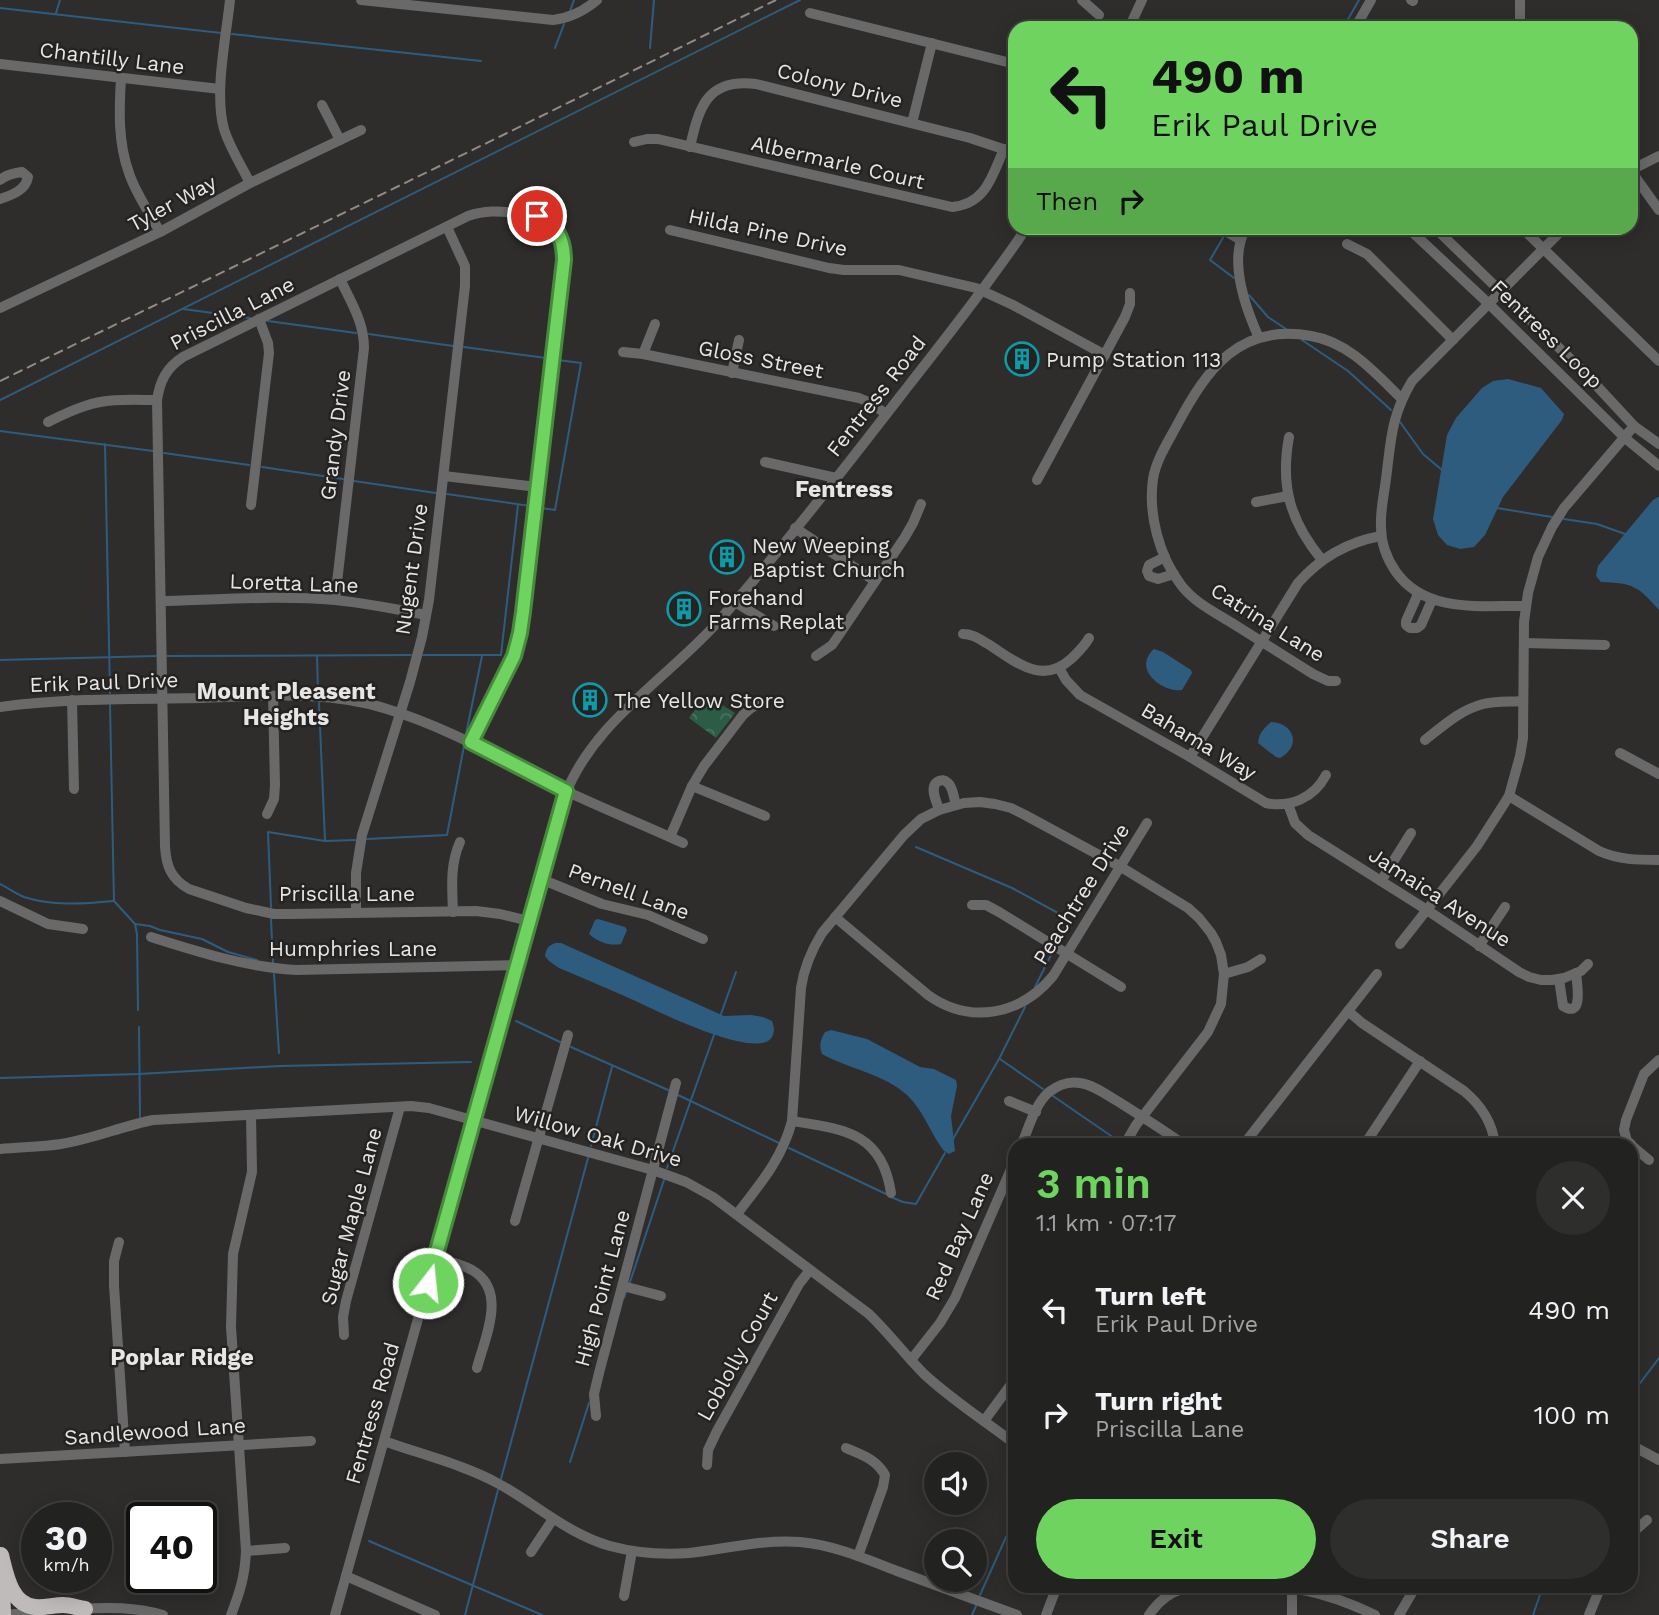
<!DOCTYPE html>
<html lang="en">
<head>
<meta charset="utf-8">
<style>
	:root { --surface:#222220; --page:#2e2f2d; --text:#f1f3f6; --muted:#a2a4a5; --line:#3f3f3e; --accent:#6fd360 }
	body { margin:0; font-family:"Work Sans",sans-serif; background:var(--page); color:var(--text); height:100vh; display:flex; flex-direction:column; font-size:26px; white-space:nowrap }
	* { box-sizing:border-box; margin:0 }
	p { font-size:23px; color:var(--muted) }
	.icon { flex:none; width:38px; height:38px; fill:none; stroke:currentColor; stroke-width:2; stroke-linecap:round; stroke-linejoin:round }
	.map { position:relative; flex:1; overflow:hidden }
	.side { position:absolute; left:1008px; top:1138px; width:630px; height:455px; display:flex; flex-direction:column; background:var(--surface); border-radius:21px; box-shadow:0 4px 18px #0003,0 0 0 2px var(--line) }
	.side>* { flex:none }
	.hud { position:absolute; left:1008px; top:21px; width:630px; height:214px; border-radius:21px; box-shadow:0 4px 18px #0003,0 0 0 2px var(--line); background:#6fd360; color:#111; overflow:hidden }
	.fabs { position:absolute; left:924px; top:1452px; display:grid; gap:14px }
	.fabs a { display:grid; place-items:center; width:63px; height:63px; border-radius:50%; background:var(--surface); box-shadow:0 4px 18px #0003,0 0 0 2px var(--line); font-size:35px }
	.speed { position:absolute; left:21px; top:1502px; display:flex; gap:14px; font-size:35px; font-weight:700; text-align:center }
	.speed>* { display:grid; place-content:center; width:91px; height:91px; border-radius:50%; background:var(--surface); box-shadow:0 4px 18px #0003,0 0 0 2px var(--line); line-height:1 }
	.speed small { font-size:18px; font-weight:400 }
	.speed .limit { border:4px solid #111; border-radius:10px; background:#fff; color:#111 }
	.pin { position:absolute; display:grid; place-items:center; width:60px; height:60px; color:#fff; margin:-30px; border:4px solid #fff; border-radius:50%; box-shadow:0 2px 7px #0007 }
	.me { position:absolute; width:77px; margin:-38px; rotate:16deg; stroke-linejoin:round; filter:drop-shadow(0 0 5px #0008) }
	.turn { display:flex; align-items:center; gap:24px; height:147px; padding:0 28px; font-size:32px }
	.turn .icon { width:91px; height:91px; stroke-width:2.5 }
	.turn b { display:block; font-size:49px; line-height:60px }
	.then { display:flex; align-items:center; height:66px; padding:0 28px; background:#0003; gap:14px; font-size:26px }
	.round { display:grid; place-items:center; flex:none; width:74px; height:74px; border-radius:37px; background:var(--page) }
	.head { display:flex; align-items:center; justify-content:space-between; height:119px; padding:0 28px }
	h1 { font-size:42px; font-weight:600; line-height:52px; color:var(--accent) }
	.primary-button { display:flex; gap:14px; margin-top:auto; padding:14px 28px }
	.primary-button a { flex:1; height:80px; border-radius:42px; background:var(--accent); color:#111; font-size:28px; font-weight:600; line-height:80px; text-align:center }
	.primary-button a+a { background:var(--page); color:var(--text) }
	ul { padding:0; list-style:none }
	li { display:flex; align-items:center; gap:21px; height:105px; padding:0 28px }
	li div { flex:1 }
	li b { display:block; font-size:26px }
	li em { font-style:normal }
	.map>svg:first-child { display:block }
	.park { fill:url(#park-crowns) }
	.water { fill:#2e5c7f }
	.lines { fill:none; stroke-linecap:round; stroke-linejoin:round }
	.stream { stroke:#2e5c7f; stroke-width:2 }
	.minor { stroke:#6a6969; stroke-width:10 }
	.highway { stroke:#bfbbba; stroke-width:16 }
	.rail { stroke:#8d8c8a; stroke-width:2; stroke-dasharray:10 5; stroke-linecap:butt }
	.route-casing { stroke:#48893e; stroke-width:18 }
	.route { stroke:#6fd360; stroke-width:12 }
	.labels { text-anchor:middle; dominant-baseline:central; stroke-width:5; stroke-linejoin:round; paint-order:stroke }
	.street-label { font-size:21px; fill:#e7e6e4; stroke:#252321 }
	.poi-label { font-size:21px; fill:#e7e6e4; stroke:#252321; text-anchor:start }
	.neighbourhood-label { font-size:23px; font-weight:bold; fill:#e7e6e4; stroke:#252321 }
</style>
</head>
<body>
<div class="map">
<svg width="1659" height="1615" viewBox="0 0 1659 1615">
	<defs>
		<pattern id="park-crowns" width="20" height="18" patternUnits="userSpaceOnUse" patternTransform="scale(1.75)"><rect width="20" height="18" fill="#2b5c46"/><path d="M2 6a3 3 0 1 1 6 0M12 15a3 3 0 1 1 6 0" fill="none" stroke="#4a7361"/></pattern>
	</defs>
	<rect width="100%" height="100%" fill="#2e2d2b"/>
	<polygon class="park" points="706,695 735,713 716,738 689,718"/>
	<g class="water">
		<polygon points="1508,379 1541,388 1564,414 1562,420 1503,497 1485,535 1474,547 1460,549 1447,545 1438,535 1433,519 1447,435 1456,418 1482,388 1493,381"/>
		<path d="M1658 497H1659V610C1638 586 1633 583 1601 582L1596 576 1598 566 1653 500Z"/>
		<path d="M1154 649 1163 652 1191 670 1192 673 1182 690C1164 693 1131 670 1154 649Z"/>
		<path d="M1271 722C1294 723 1302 746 1280 758L1276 757 1258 743C1259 733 1264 728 1271 722Z"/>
		<path d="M598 919 625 927 627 930 621 944C611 946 599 943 589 934L595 920Z"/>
		<path d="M555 943H561L724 1016 751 1015 763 1017 772 1021C774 1027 775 1031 772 1037 757 1062 651 1008 629 998 606 988 583 978 559 968L549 961 545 956C546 949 548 946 555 943Z"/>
		<path d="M831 1030 867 1039 920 1067 934 1069 956 1080 957 1086 951 1116 955 1151 949 1154 944 1151C930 1133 924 1111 907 1095 884 1074 849 1069 822 1054 819 1046 820 1040 825 1032Z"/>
	</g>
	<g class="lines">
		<g class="stream">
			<polyline points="0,8 221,33"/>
			<polyline points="570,11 574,0"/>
			<polyline points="56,13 60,0"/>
			<polyline points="1343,28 1359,0"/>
			<polyline points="232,34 481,61"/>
			<polyline points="555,48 564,24"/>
			<polyline points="650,48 654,0"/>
			<polyline points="1224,236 1210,260 1234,278"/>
			<polyline points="1249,295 1268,317 1286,329"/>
			<polyline points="183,309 250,318"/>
			<polyline points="268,321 356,333"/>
			<polyline points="369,334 453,346"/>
			<polyline points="1302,340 1348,371 1391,410"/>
			<polyline points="464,347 546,358"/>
			<polyline points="0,400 800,0"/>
			<polyline points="1400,422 1423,454 1442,470"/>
			<polyline points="0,431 153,451"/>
			<polyline points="105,444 110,693"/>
			<polyline points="164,453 249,465"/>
			<polyline points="262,467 343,479"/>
			<polyline points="354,481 436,493"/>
			<polyline points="447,494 530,506"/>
			<polyline points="541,508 555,510 581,363 558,360"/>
			<polyline points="1497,508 1552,517"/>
			<polyline points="1564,519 1597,524 1625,534"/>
			<polyline points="423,655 501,655 518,505"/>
			<polyline points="167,656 411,655"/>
			<polyline points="317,656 318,691"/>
			<polyline points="0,660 156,656"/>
			<polyline points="319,703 325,840"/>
			<polyline points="110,705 114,901 135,924 137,934 138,1010"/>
			<polyline points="466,734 482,656"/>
			<polyline points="367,839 447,835 464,746"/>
			<polyline points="916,847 1012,888 1069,919 1058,941"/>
			<path d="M0 884C8 888 16 894 24 897 52 906 84 904 113 901"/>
			<polyline points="271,907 268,832 325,841 355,840"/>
			<polyline points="271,919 273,963"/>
			<polyline points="135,924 150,926 160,930 202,939 228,952 257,960"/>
			<polyline points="274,974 279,1053"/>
			<polyline points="1035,987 1053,951"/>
			<polyline points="721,1014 736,972"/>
			<polyline points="516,1021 560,1042"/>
			<polyline points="139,1027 140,1117"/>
			<polyline points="571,1047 668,1090"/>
			<polyline points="1000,1059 1043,1089"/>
			<polyline points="0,1078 139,1074 280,1066 471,1062"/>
			<polyline points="678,1095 779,1143"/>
			<polyline points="1053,1096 1120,1142"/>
			<polyline points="953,1139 999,1059 1025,1007"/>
			<polyline points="591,1146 612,1067"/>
			<polyline points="789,1148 886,1194"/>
			<polyline points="667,1168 715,1032"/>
			<polyline points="891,1197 903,1202 916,1204 945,1153"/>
			<polyline points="630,1282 664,1180"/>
			<polyline points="624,1298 626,1292"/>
			<polyline points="1631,1395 1659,1358"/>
			<polyline points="570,1462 589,1403"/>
			<polyline points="501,1479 588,1158"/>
			<polyline points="369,1541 542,1615"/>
			<polyline points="980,1595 1015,1517"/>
			<polyline points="465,1615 498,1490"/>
			<polyline points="972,1615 976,1606"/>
			<polyline points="1533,1615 1543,1586"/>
		</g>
		<g class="minor">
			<path d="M230 0C226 38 214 93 224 129 229 146 242 167 250 183"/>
			<path d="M361 0 553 20C570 18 583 12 597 0"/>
			<polyline points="1082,0 1099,15"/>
			<polyline points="1411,0 1413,1"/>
			<polyline points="1520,0 1520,28"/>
			<polyline points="810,13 1015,64"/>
			<polyline points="1129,28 1142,0"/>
			<polyline points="1355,28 1371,0"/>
			<polyline points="0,64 220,89"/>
			<path d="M121 79C119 110 118 143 129 173 135 192 150 214 160 232"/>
			<polyline points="322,105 340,140"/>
			<polyline points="912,123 932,43"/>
			<path d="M634 142 647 139H658L952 207C986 204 992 176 1004 149"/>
			<path d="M690 147C699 107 707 78 756 84L970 138 1015 153"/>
			<polyline points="1631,170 1659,156"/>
			<polyline points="1631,171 1659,210"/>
			<path d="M0 180C6 175 13 173 22 172L28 177C26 190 12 195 0 199"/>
			<polyline points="1220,228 1239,239"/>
			<path d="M1246 228C1228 259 1245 307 1259 338"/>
			<polyline points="1408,228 1489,304 1625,438 1659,466"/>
			<polyline points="1435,228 1583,371 1634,426 1659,444"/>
			<polyline points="1522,228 1659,361"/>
			<polyline points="670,230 829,268 844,270 899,270 976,288 1013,305 1105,355"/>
			<polyline points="1347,244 1367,254 1453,340"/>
			<polyline points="0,308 160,232 250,183 361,130"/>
			<polyline points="623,352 643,354 859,398 871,403 886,414"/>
			<polyline points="643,354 655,324"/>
			<polyline points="732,373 739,340"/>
			<path d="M48 422C60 416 72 410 85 406 108 398 133 400 157 400"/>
			<path d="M1289 437C1280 486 1290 521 1322 560"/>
			<polyline points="765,462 836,478"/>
			<polyline points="444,476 537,487"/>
			<polyline points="1037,480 1125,317 1130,304 1130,293"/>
			<polyline points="1256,502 1288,496"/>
			<polyline points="251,505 269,353 268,343 259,319"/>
			<polyline points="795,528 875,581"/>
			<polyline points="1165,557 1149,565 1147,571 1149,576 1158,579 1174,574"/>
			<polyline points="1418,594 1406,621 1406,625 1410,628 1417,628 1421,625 1432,600"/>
			<path d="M335 600 364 348C364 322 351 302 340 279"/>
			<path d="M161 601C218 600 277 595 335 600 365 603 396 609 426 615"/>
			<polyline points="735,602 774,626"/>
			<path d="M1526 606C1481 605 1426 614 1396 572 1387 559 1381 543 1381 527 1380 511 1384 495 1386 479 1391 440 1391 416 1412 381L1564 228"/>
			<path d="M963 634C973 634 979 639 988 644 1015 661 1041 686 1071 659 1078 652 1084 647 1089 638"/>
			<polyline points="1524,643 1605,645"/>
			<polyline points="816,656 832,645 839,635 905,537 913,523 921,504"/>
			<path d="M1059 668 1066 680 1080 695 1190 757 1266 803C1290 808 1314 798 1326 775"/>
			<path d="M1336 681H1328L1313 674C1286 657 1259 640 1232 623 1214 612 1194 602 1181 585 1159 556 1148 514 1153 479 1156 460 1168 442 1177 425 1207 369 1239 323 1311 336 1349 342 1376 374 1402 399"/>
			<polyline points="72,700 74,789"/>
			<path d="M0 707C67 698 134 699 202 698 263 696 328 690 387 709 450 728 506 762 566 791 604 809 644 825 683 843"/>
			<path d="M1425 740C1443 726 1460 710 1483 704 1495 701 1510 702 1523 701"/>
			<path d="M471 742 514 656 520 633 564 260C565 227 547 216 517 213 499 211 485 210 468 216L183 357C166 368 160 381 157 400L165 846C166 866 171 879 189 889L246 908 274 914H291L476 911 500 914 529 921"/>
			<polyline points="1620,753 1659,774"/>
			<path d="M1190 757 1298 583C1321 557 1347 542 1381 536"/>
			<polyline points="692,786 765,816"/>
			<path d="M1509 796 1599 851C1619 860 1638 860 1659 860"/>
			<polyline points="1288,804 1295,823 1308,835 1427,910 1519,972 1529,977 1541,980 1552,980 1564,978 1581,971 1588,964"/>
			<path d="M939 810C937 802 929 788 937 782 941 779 945 780 948 783 953 787 954 799 956 805"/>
			<polyline points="267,814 274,799 275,785 273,696"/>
			<polyline points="670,837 692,786 704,766 743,715 751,708 762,702"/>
			<polyline points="541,879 602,904 648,915 703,939"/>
			<polyline points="1381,881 1411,833"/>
			<polyline points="0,901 48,924 83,929"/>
			<polyline points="972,905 986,905 999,912 1121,987"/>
			<path d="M453 912C452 887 450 864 460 842"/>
			<polyline points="356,913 356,873 362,835 410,682 422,637 429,600 465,286 465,266 447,227"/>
			<path d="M835 917 928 995C970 1025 1021 1015 1053 976L1147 823"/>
			<path d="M151 937C198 952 246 967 296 970L516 965"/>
			<polyline points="1400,944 1477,846 1504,804 1509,796 1520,756 1523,738 1524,622 1528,593 1538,557 1552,527 1564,508 1634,426"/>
			<polyline points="1479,946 1505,907"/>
			<polyline points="1224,974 1248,967 1261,959"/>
			<path d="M1559 979 1563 1006C1584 1019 1577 984 1576 973"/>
			<path d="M1348 1011 1362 1023 1464 1091C1481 1105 1492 1122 1495 1144"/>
			<polyline points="1009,1101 1036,1112"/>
			<path d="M792 1121C843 1129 882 1132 891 1193"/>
			<path d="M1022 1144C1029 1127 1035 1104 1049 1092 1058 1085 1069 1081 1080 1083 1094 1085 1107 1095 1119 1102 1141 1116 1162 1129 1183 1144"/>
			<polyline points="1244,1144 1377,974"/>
			<polyline points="1365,1144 1420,1061"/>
			<polyline points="1631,1144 1627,1141 1624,1130 1626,1120 1644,1074 1659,1060"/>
			<polyline points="1631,1145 1649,1160"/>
			<path d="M0 1149C20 1147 41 1147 61 1144 93 1139 122 1126 153 1120L411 1106 429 1108 653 1170 686 1182 713 1197 869 1314C889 1333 905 1355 924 1374 952 1400 985 1421 1015 1444"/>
			<path d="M737 1214C760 1184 782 1159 792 1121L801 988C804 967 811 951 822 933L904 835 921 819 939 810 964 803 980 802 995 804 1011 808 1025 815 1121 867 1188 908 1199 918 1211 933 1216 942 1221 955 1224 974 1221 1004 1208 1032 1136 1125 1125 1144"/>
			<polyline points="515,1221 568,1035"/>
			<polyline points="119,1242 114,1261 114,1286 125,1452"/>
			<path d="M435 1257C448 1261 461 1264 472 1270 508 1291 485 1337 477 1368"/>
			<polyline points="623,1286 661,1296"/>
			<polyline points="344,1335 343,1317 346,1301 400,1107"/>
			<polyline points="911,1360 940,1323 955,1298 1015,1160"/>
			<polyline points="596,1416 594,1394 599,1373 676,1083"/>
			<polyline points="984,1421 1015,1379"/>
			<path d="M384 1441C420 1454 465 1465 499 1484 536 1504 568 1534 610 1546 636 1553 662 1555 689 1553 726 1549 762 1539 800 1542 834 1545 866 1559 897 1571 937 1586 977 1600 1017 1615"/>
			<polyline points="1631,1445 1659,1460"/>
			<path d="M846 1448C862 1455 876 1459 885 1475L883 1487 858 1556"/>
			<polyline points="0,1459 311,1441"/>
			<polyline points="707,1465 708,1450 717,1431 799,1284 810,1270"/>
			<polyline points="1631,1534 1647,1520"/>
			<polyline points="246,1551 285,1548"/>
			<polyline points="531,1552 553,1519"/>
			<polyline points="346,1576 435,1615"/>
			<polyline points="624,1596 632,1551"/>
			<path d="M79 1609C108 1607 135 1607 163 1615"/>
			<polyline points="3,1615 42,1612"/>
			<path d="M231 1615C240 1592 245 1576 246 1551L231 1327 233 1254 252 1172 251 1115"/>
			<path d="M335 1615 564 798C591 724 665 680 716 624 783 548 847 465 909 385 937 349 966 313 993 275 1004 260 1016 244 1026 228"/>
			<polyline points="1046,1615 1057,1586"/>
			<path d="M1149 1615C1157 1603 1168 1593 1183 1589 1197 1586 1212 1587 1226 1587 1254 1588 1281 1586 1308 1591 1331 1596 1354 1605 1375 1615"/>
			<polyline points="1292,1615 1292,1586"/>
			<polyline points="1399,1615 1416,1586"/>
			<polyline points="1589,1615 1601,1586"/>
		</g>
		<g class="highway">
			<path d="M1 1555C6 1575 11 1605 35 1607 44 1608 54 1605 63 1605 70 1605 78 1608 85 1609"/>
			<polyline points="2,1577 3,1615"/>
		</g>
		<polyline class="rail" points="0,381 501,136 776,0"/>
	</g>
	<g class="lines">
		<defs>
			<path id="route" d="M428 1283 566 791 471 742 514 656 520 633 523 612 564 260C564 239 557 224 537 216"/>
		</defs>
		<use href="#route" class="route-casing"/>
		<use href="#route" class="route"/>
	</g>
	<defs>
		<symbol id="building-ring" viewBox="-11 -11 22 22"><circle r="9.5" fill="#252321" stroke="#0f9aa8" stroke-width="1.5"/><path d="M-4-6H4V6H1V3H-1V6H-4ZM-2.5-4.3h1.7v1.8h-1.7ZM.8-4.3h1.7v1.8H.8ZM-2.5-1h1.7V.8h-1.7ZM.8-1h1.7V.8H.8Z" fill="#0f9aa8"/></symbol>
	</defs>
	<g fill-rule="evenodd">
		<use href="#building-ring" x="1003" y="340" width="38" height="38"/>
		<use href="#building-ring" x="708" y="538" width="38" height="38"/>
		<use href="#building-ring" x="665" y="590" width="38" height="38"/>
		<use href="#building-ring" x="571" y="681" width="38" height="38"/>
	</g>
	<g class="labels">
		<g class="street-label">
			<text transform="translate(112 58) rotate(7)">Chantilly Lane</text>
			<text transform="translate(840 85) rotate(14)">Colony Drive</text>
			<text transform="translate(838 162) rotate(13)">Albermarle Court</text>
			<text transform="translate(172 203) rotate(-28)">Tyler Way</text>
			<text transform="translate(768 232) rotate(12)">Hilda Pine Drive</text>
			<text transform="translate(232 313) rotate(-27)">Priscilla Lane</text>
			<text transform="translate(1547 334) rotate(44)">Fentress Loop</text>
			<text transform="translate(761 359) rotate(11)">Gloss Street</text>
			<text transform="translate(876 396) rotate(-52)">Fentress Road</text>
			<text transform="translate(335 435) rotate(-83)">Grandy Drive</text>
			<text transform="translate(411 569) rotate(-82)">Nugent Drive</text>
			<text transform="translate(294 583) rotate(2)">Loretta Lane</text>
			<text transform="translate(1268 622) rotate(32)">Catrina Lane</text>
			<text transform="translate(104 682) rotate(-2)">Erik Paul Drive</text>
			<text transform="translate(1199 741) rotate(31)">Bahama Way</text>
			<text transform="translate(629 891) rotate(20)">Pernell Lane</text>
			<text x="347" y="893">Priscilla Lane</text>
			<text transform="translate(1081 894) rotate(-58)">Peachtree Drive</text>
			<text transform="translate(1440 897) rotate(33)">Jamaica Avenue</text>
			<text x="353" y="948">Humphries Lane</text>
			<text transform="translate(598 1136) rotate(16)">Willow Oak Drive</text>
			<text transform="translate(351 1216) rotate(-75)">Sugar Maple Lane</text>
			<text transform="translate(959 1236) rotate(-66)">Red Bay Lane</text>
			<text transform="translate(602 1288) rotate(-75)">High Point Lane</text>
			<text transform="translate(737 1356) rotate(-61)">Loblolly Court</text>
			<text transform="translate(372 1413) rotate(-74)">Fentress Road</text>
			<text transform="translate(155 1431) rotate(-4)">Sandlewood Lane</text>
		</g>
		<g class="poi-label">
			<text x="1046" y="359">Pump Station 113</text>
			<text x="752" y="545">New Weeping<tspan x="752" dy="24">Baptist Church</tspan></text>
			<text x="708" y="597">Forehand<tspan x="708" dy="24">Farms Replat</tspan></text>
			<text x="614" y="700">The Yellow Store</text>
		</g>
		<g class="neighbourhood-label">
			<text x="844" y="489">Fentress</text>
			<text x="286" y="691">Mount Pleasent<tspan x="286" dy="26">Heights</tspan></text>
			<text x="182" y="1357">Poplar Ridge</text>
		</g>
	</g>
</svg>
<div class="fabs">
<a><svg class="icon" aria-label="sound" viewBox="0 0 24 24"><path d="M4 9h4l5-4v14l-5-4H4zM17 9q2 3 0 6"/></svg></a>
<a><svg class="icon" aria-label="search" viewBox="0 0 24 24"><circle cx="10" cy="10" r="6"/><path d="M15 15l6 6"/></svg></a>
</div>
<div class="speed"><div>30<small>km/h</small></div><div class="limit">40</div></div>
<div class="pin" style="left:537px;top:216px;background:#d93025"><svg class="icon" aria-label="arrive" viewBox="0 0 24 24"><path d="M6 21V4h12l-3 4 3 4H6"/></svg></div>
<svg class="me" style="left:428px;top:1283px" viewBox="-20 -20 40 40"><circle r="17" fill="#6fd360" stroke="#fff" stroke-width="3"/><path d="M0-11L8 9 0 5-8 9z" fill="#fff"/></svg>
<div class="hud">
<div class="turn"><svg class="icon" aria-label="left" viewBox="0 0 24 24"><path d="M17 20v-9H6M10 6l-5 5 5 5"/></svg><div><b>490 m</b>Erik Paul Drive</div></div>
<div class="then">Then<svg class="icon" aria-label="right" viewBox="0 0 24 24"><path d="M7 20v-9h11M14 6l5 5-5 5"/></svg></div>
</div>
<section class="side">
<div class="head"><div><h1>3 min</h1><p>1.1 km · 07:17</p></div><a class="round"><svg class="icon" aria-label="close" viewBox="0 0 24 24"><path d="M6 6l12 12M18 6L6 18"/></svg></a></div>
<ul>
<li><svg class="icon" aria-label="left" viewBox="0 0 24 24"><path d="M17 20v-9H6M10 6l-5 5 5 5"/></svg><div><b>Turn left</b><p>Erik Paul Drive</p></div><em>490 m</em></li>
<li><svg class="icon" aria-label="right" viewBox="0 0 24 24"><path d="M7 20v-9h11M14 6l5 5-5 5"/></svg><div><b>Turn right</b><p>Priscilla Lane</p></div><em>100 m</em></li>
</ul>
<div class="primary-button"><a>Exit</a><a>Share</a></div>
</section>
</div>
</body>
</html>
